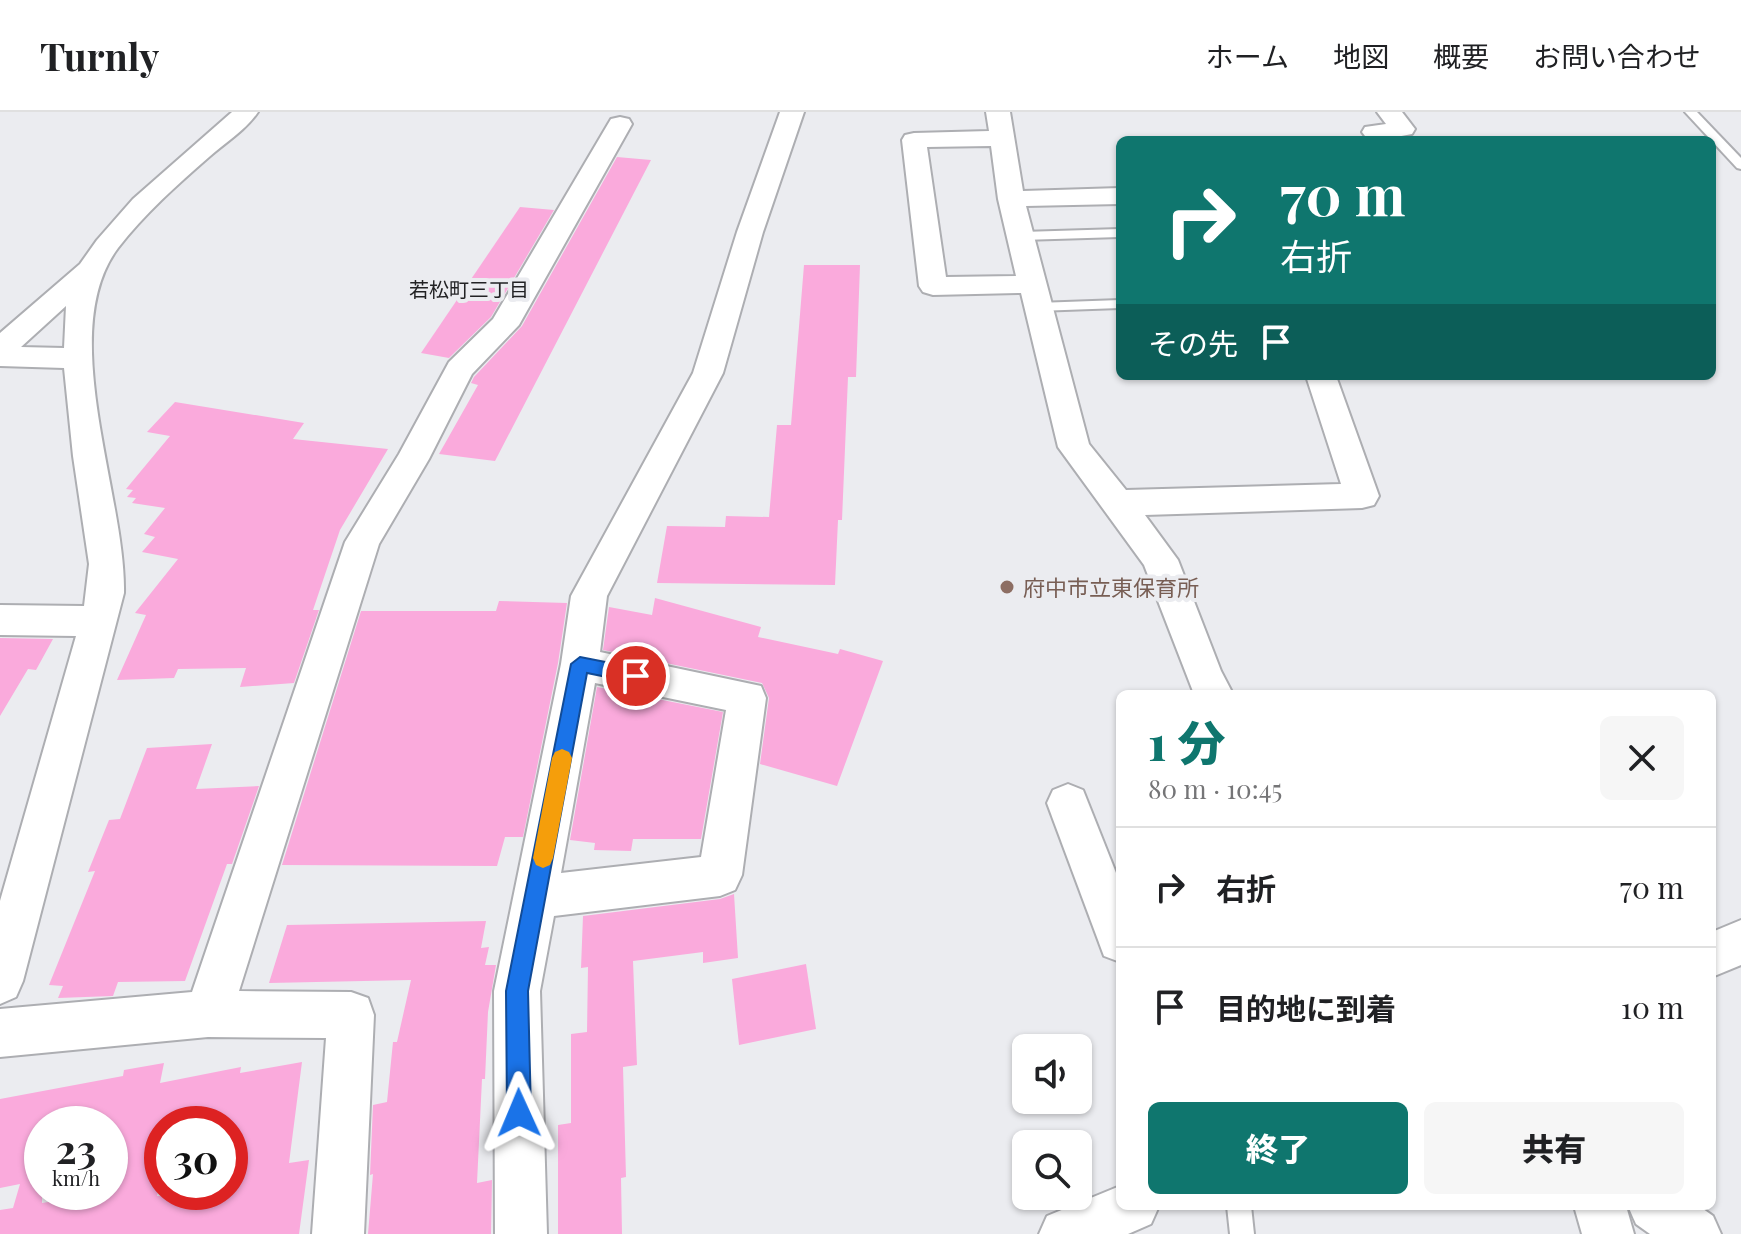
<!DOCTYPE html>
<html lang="ja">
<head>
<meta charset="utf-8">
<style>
	:root { --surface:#fff; --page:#f6f6f6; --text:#202124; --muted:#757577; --line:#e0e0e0; --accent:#0f766e }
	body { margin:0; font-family:"Playfair Display","Noto Sans JP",serif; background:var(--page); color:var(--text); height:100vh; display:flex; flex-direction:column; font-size:30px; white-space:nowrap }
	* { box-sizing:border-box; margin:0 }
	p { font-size:26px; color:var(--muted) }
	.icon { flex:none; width:44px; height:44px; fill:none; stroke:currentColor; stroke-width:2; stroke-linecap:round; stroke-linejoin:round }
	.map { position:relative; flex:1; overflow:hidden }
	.panel { position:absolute; left:1116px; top:578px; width:600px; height:520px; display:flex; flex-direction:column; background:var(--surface); border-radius:12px; box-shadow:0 2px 6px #0004 }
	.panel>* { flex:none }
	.banner { position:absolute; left:1116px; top:24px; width:600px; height:244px; border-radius:12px; box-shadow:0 2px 6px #0004; background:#0f766e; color:#fff; overflow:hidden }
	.tools { position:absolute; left:1012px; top:922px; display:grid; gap:16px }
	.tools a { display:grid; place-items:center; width:80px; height:80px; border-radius:12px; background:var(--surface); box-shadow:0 2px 6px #0004; font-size:40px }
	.speed { position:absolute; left:24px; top:994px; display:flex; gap:16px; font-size:40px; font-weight:700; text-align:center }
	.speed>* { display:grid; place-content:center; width:104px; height:104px; border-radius:50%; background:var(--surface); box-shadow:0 2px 6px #0004; line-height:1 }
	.speed small { font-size:20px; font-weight:400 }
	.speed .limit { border:12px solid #d22; background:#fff; color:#111 }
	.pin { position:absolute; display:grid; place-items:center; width:68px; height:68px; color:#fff; margin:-34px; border:4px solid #fff; border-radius:50%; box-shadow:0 2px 8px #0007 }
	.me { position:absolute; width:88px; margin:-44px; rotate:359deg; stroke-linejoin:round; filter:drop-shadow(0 0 6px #0008) }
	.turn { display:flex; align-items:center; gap:28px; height:168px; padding:0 32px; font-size:36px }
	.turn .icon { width:104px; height:104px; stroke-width:2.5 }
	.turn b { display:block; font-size:56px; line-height:68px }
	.then { display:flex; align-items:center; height:76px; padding:0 32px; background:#0003; gap:16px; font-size:30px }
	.round { display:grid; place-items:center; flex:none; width:84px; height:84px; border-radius:12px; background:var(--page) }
	.summary { display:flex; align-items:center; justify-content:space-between; height:136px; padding:0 32px }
	h1 { font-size:48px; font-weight:800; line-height:60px; color:var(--accent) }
	.primary-button { display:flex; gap:16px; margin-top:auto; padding:16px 32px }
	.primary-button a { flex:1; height:92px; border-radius:12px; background:var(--accent); color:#fff; font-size:32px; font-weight:800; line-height:92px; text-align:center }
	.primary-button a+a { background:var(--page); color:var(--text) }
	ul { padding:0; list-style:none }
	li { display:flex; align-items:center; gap:24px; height:120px; padding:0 32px; border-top:2px solid var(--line) }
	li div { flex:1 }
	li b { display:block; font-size:30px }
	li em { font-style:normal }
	header { display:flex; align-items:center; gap:48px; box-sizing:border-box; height:112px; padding:0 40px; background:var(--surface); border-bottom:2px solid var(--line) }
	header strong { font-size:38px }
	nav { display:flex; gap:44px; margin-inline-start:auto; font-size:28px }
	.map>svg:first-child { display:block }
	.building { fill:#faaadc; fill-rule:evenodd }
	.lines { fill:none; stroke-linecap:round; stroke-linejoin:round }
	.service-casing { stroke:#adaeb2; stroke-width:4 }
	.minor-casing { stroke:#adaeb2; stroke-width:4 }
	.service { fill:#fff; fill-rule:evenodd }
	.minor { fill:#fff; fill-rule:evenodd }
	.route { fill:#1a73e8; stroke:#114b97; stroke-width:2 }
	.slow { fill:#f59e0b }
	.education-dot { fill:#8d6e63; stroke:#ebecf0; stroke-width:3 }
	.labels { text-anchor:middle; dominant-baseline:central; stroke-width:8; stroke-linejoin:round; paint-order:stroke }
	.far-neighbourhood-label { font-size:20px; fill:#222224; stroke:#ebecf0 }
	.education-label { font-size:22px; fill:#785e54; stroke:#ebecf0; text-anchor:start }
</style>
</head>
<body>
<header>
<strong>Turnly</strong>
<nav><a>ホーム</a><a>地図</a><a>概要</a><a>お問い合わせ</a></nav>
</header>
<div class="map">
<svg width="1741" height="1122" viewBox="0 0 1741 1122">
	<rect width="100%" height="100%" fill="#ebecf0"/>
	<g class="building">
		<polygon points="617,45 651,48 495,349 439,342 478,273 471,271 474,265 522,214"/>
		<polygon points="520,95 554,98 491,205 449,246 421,241"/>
		<polygon points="804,153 860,153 856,265 848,265 842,408 838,408 835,473 657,471 667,414 725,415 726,404 769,405 777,313 791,313"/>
		<polygon points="175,290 304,311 293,327 388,337 340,418 313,498 319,498 294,571 240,575 246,556 178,557 174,566 117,568 146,503 135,501 178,447 142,440 155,425 144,422 165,396 132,391 136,386 127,385 133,378 126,377 170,324 147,320"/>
		<polygon points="655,486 761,515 758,525 838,542 840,537 883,549 837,674 760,652 769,586 762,571 603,538 609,495 652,503"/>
		<polygon points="499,489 567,491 558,551 523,725 505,725 497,754 282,753 361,499 496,499"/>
		<polygon points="0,526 53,527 36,558 28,557 0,604"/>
		<polygon points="597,575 723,600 701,727 633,727 631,739 594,738 595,731 570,728"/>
		<polygon points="212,632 196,677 259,674 232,752 227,752 185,869 118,870 113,884 58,886 63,874 49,873 95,759 88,760 109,708 120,707 147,636"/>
		<polygon points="734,782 738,846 703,851 703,840 633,849 637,953 623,955 626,1065 621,1066 622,1122 558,1122 558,1013 571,1011 571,922 587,920 588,855 581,856 583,804 720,787"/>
		<polygon points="486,809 481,836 489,835 485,853 496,853 488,900 485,967 482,967 477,1071 492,1068 491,1122 368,1122 373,1062 370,1063 373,993 387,990 393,930 397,930 411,868 269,871 287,813"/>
		<polygon points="806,852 816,917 739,933 732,867"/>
		<path d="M302 950 289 1051 309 1048 299 1122H0V1098L13 1096 20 1072 0 1076V987L123 964 124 958 164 951 160 971 241 955 240 961ZM42 1012H110V1080L42 1091ZM162 1012H230V1080L157 1084 162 1064Z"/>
	</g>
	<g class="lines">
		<defs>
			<g id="service">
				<polygon points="1685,0 1697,0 1741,46 1741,57 1737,56"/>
				<polygon points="1120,117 1120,125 1022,128 1016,124 1022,120"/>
				<polygon points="1120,188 1120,196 1037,199 1030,195 1037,191"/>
				<polygon points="1227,1094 1251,1094 1254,1122 1230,1122"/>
			</g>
			<g id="minor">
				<path d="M232 0H258C246 18 225 31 209 45 177 73 144 102 118 136 55 220 126 383 124 481L23 869 16 885 0 892V789L76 524 0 523V493L84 494 89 452 73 344 64 256 0 254V221L80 152 97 128 133 87ZM66 194 64 236 21 235Z"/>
				<path d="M780 0H804L763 120 723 261 607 484 600 540 761 574 766 586 742 763 735 778 720 784 554 804 540 879 547 1122H495L494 879 561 552 571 484 693 261 737 120ZM595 571 726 598 701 745 561 761Z"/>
				<path d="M986 0H1010L1023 79 1120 76V92L1026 94 1089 332 1126 378 1341 372 1306 264H1336L1379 384 1374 393 1362 396 1145 403 1178 448 1221 559 1233 582H1194L1144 453 1058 335 1021 181 933 183 923 180 919 174 902 28 905 23 914 21 989 19ZM991 34 998 87 1016 164 946 165 927 35Z"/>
				<polygon points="1377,0 1402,0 1415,17 1412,22 1391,26 1392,28 1368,28 1362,20 1365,15 1386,12"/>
				<polygon points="620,5 629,7 632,12 519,213 472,262 429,347 379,432 239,879 351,880 368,886 374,903 364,1122 312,1122 326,926 208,925 0,945 0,897 192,880 345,430 399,342 449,250 493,207 608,12 611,7"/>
				<polygon points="1068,672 1083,678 1120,771 1120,850 1104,844 1047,691 1053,678"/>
				<polygon points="1741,808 1741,853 1712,865 1712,820"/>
				<polygon points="1120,1074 1120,1094 1159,1094 1151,1112 1128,1122 1039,1122 1047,1104"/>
				<polygon points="1574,1094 1626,1094 1634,1122 1582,1122"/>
				<polygon points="1628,1094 1699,1094 1713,1104 1721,1122 1650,1122 1636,1112"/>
			</g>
		</defs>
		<use href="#service" class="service-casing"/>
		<use href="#minor" class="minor-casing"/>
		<use href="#service" class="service"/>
		<use href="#minor" class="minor"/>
	</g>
	<polygon class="route" points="580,545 636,556 642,558 645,564 642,569 636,571 587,561 528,879 531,1001 528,1009 519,1012 511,1009 507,1001 506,879 571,552"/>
	<polygon class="slow" points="562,637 569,640 572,646 553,746 550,753 543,756 536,753 533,746 552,646 555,640"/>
	<circle class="education-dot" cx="1007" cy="475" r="8"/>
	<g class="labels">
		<g class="far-neighbourhood-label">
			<text x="469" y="176">若松町三丁目</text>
		</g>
		<g class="education-label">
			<text x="1023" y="475">府中市立東保育所</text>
		</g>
	</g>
</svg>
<div class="tools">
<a><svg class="icon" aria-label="sound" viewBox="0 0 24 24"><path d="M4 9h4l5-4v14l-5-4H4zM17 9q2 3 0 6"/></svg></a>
<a><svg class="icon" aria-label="search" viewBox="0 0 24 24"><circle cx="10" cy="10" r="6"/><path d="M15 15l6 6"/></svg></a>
</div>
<div class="speed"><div>23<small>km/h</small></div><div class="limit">30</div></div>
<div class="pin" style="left:636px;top:564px;background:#d93025"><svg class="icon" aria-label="arrive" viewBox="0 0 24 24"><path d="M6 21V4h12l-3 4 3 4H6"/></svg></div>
<svg class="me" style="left:519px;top:1001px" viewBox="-20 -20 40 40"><path d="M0-17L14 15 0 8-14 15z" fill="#1a73e8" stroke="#fff" stroke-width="4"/></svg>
<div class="banner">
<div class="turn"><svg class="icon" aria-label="right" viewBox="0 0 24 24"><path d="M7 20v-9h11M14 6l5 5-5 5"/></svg><div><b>70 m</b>右折</div></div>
<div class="then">その先<svg class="icon" aria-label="arrive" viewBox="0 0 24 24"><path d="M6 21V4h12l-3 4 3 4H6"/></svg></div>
</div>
<section class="panel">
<div class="summary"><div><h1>1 分</h1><p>80 m · 10:45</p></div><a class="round"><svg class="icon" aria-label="close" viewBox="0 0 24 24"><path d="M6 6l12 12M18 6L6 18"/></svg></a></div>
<ul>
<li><svg class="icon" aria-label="right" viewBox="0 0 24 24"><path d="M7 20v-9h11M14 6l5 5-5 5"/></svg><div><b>右折</b></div><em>70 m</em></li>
<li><svg class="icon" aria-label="arrive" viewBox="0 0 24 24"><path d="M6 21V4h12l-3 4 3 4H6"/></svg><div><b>目的地に到着</b></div><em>10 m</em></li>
</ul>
<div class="primary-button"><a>終了</a><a>共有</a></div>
</section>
</div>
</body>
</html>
